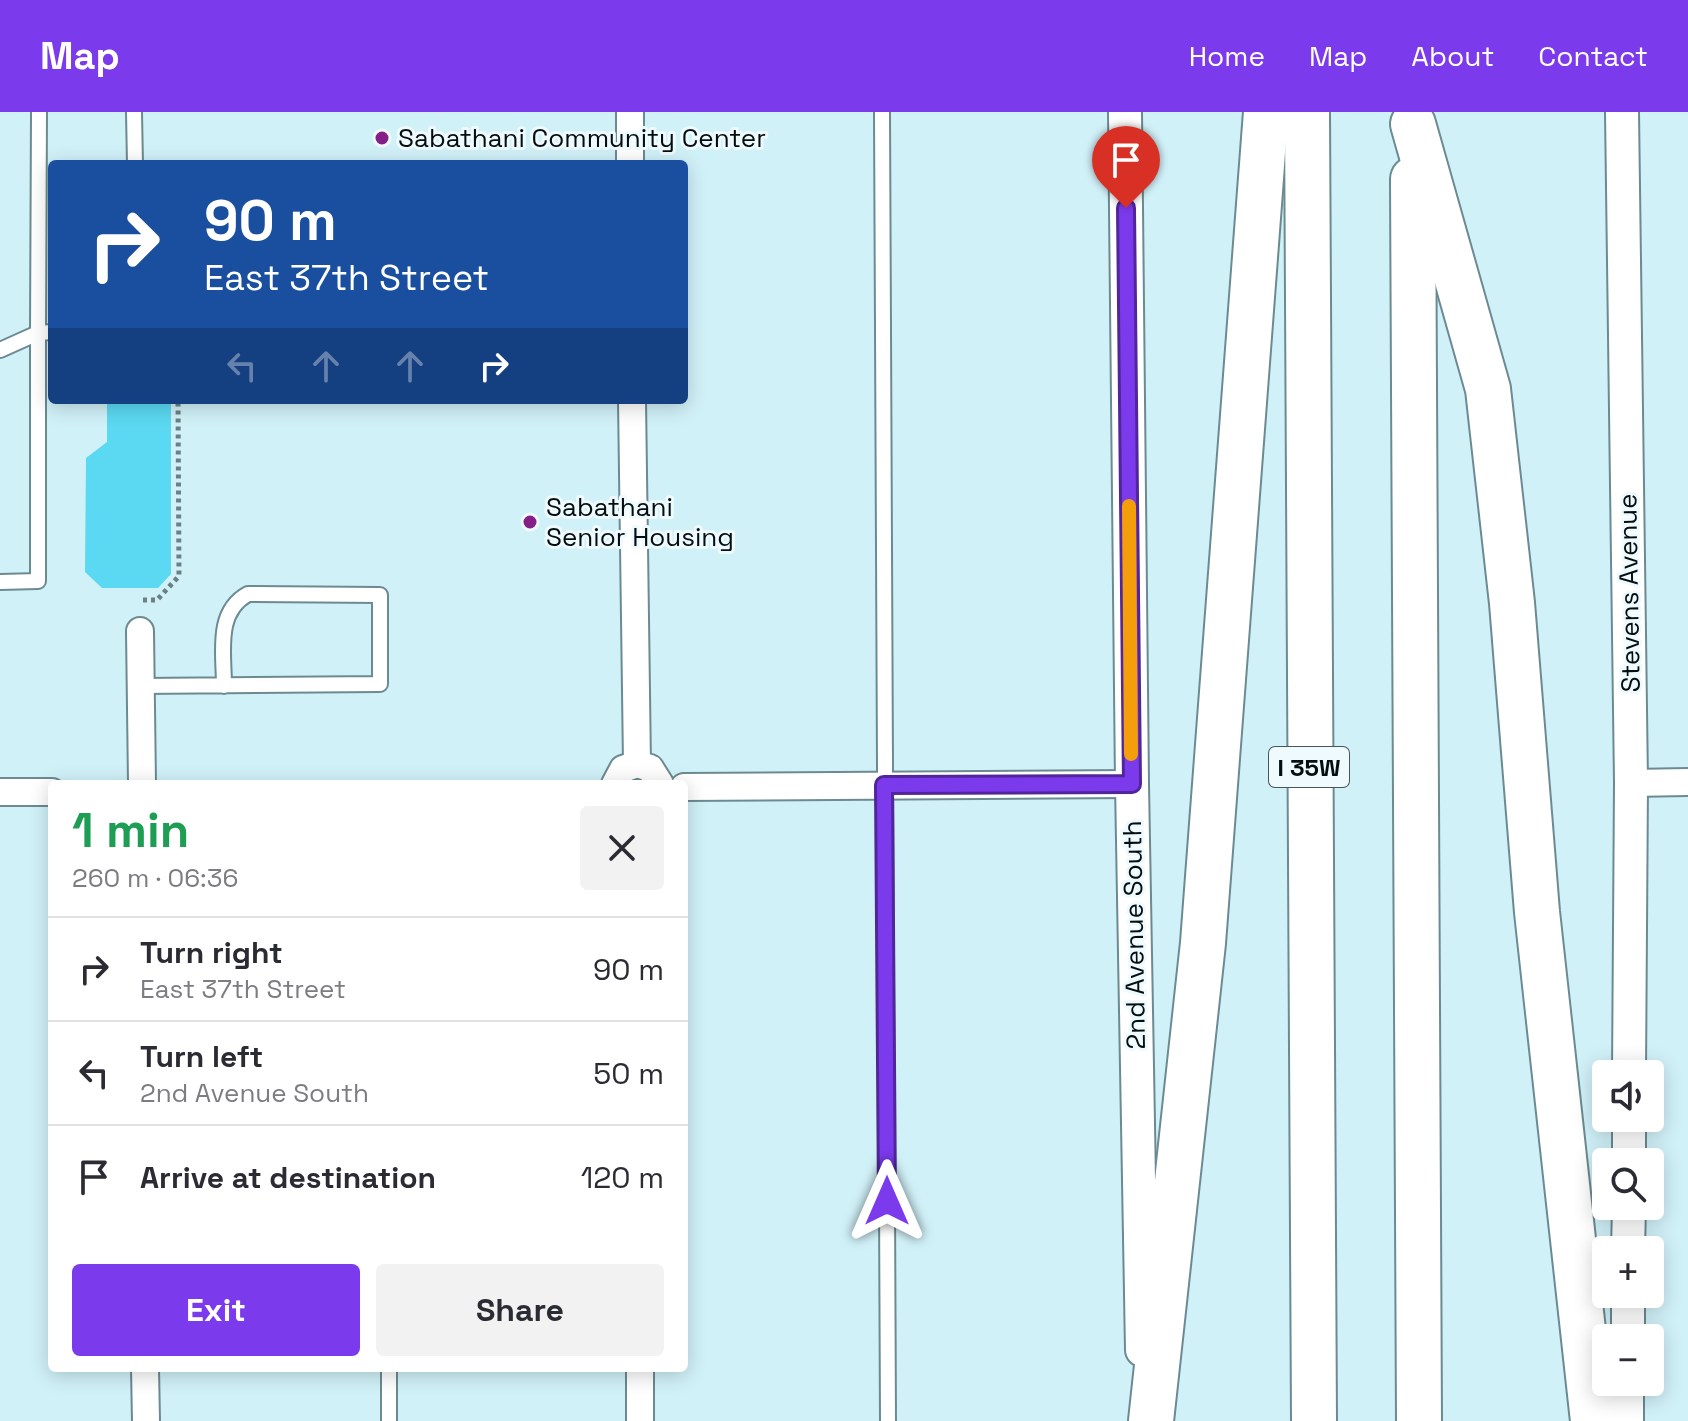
<!DOCTYPE html>
<html lang="en">
<head>
<meta charset="utf-8">
<style>
	:root { --surface:#fff; --page:#f2f2f3; --text:#2b2b33; --muted:#7c7c81; --line:#e1e1e2; --accent:#7c3aed }
	body { margin:0; font-family:"Space Grotesk",sans-serif; background:var(--page); color:var(--text); height:100vh; display:flex; flex-direction:column; font-size:30px; white-space:nowrap }
	* { box-sizing:border-box; margin:0 }
	p { font-size:26px; color:var(--muted) }
	.icon { flex:none; width:44px; height:44px; fill:none; stroke:currentColor; stroke-width:2; stroke-linecap:round; stroke-linejoin:round }
	.map { position:relative; flex:1; overflow:hidden }
	.sheet { position:absolute; left:48px; top:668px; width:640px; height:592px; display:flex; flex-direction:column; background:var(--surface); border-radius:8px; box-shadow:0 4px 20px #0003 }
	.sheet>* { flex:none }
	.hud { position:absolute; left:48px; top:48px; width:640px; height:244px; border-radius:8px; box-shadow:0 4px 20px #0003; background:#1a4fa0; color:#fff; overflow:hidden }
	.buttons { position:absolute; left:1592px; top:948px; display:grid; gap:16px }
	.buttons a { display:grid; place-items:center; width:72px; height:72px; border-radius:8px; background:var(--surface); box-shadow:0 4px 20px #0003; font-size:40px }
	.pin { position:absolute; display:grid; place-items:center; width:68px; height:68px; color:#fff; margin:-82px -34px; border-radius:50% 50% 50% 0; rotate:-45deg; box-shadow:0 0 8px #0007 }
	.pin .icon { rotate:45deg }
	.me { position:absolute; width:88px; margin:-44px; rotate:0deg; stroke-linejoin:round; filter:drop-shadow(0 0 6px #0008) }
	.turn { display:flex; align-items:center; gap:28px; height:168px; padding:0 24px; font-size:36px }
	.turn .icon { width:104px; height:104px; stroke-width:2.5 }
	.turn b { display:block; font-size:56px; line-height:68px }
	.lanes { display:flex; align-items:center; height:76px; padding:0 24px; background:#0003; justify-content:center; gap:40px; direction:ltr }
	.lanes .off { opacity:.35 }
	.round { display:grid; place-items:center; flex:none; width:84px; height:84px; border-radius:8px; background:var(--page) }
	.summary { display:flex; align-items:center; justify-content:space-between; height:136px; padding:0 24px }
	h1 { font-size:48px; font-weight:800; line-height:60px; color:#1e9e55 }
	.button { display:flex; gap:16px; margin-top:auto; padding:16px 24px }
	.button a { flex:1; height:92px; border-radius:8px; background:var(--accent); color:#fff; font-size:32px; font-weight:800; line-height:92px; text-align:center }
	.button a+a { background:var(--page); color:var(--text) }
	ul { padding:0; list-style:none }
	li { display:flex; align-items:center; gap:24px; height:104px; padding:0 24px; border-top:2px solid var(--line) }
	li div { flex:1 }
	li b { display:block; font-size:30px }
	li em { font-style:normal }
	header { display:flex; align-items:center; gap:48px; box-sizing:border-box; height:112px; padding:0 40px; background:var(--accent); color:#fff }
	header strong { font-size:38px }
	nav { display:flex; gap:44px; margin-inline-start:auto; font-size:28px }
	.map>svg:first-child { display:block }
	.green { fill:#5bd9f2 }
	.lines { fill:none; stroke-linecap:round; stroke-linejoin:round }
	.service-casing { stroke:#6c8a91; stroke-width:18 }
	.minor-casing { stroke:#6c8a91; stroke-width:30 }
	.tertiary-casing { stroke:#6c8a91; stroke-width:36 }
	.motorway-casing { stroke:#6c8a91; stroke-width:48 }
	.path { stroke:#6b8085; stroke-width:5; stroke-dasharray:4 4; stroke-linecap:butt }
	.service { stroke:#fff; stroke-width:14 }
	.minor { stroke:#fff; stroke-width:26 }
	.tertiary { stroke:#fff; stroke-width:32 }
	.motorway { stroke:#fff; stroke-width:44 }
	.route-casing { stroke:#51269a; stroke-width:20 }
	.route { stroke:#7c3aed; stroke-width:14 }
	.slow { stroke:#f59e0b; stroke-width:14 }
	.poi-dot { fill:#852089; stroke:#eefafd; stroke-width:3 }
	.labels { text-anchor:middle; dominant-baseline:central; stroke-width:6; stroke-linejoin:round; paint-order:stroke }
	.shield { fill:#eefafd; stroke:#4a5557; stroke-width:2 }
	.shield-label { font-size:24px; font-weight:bold; fill:#040e10 }
	.poi-label { font-size:26px; fill:#040e10; stroke:#eefafd; text-anchor:start }
	.street-label { font-size:26px; fill:#040e10; stroke:#eefafd }
</style>
</head>
<body>
<header>
<strong>Map</strong>
<nav><a>Home</a><a>Map</a><a>About</a><a>Contact</a></nav>
</header>
<div class="map">
<svg width="1688" height="1309" viewBox="0 0 1688 1309">
	<rect width="100%" height="100%" fill="#d1f1f9"/>
	<polygon class="green" points="107,288 171,288 171,462 158,476 102,476 85,460 86,346 107,330"/>
	<g class="lines">
		<defs>
			<g id="service">
				<polyline points="39,0 38,221 52,220"/>
				<polyline points="134,0 135,52"/>
				<polyline points="882,0 888,1309"/>
				<polyline points="0,238 38,221 38,469 0,470"/>
				<path d="M140 574 380 572V483L248 482C215 500 224 541 224 574"/>
				<polyline points="389,1256 389,1309"/>
			</g>
			<g id="minor">
				<polyline points="630,0 630,52"/>
				<polyline points="632,288 637,652"/>
				<polyline points="140,519 142,672"/>
				<polyline points="1631,671 1688,670"/>
				<polyline points="615,672 623,657 637,652 650,656 660,672"/>
				<polyline points="684,675 1132,672"/>
				<polyline points="0,680 52,680"/>
				<polyline points="145,1256 146,1309"/>
				<polyline points="640,1256 640,1309"/>
			</g>
			<g id="tertiary">
				<polyline points="1125,0 1132,672 1142,1238"/>
				<polyline points="1622,0 1631,671 1629,962"/>
				<polyline points="1629,1050 1629,1006"/>
				<polyline points="1628,1138 1629,1094"/>
				<polyline points="1628,1226 1628,1182"/>
				<polyline points="1627,1309 1627,1270"/>
			</g>
			<g id="motorway">
				<polyline points="1307,0 1314,1309"/>
				<polyline points="1413,12 1488,277 1512,491 1537,800 1593,1309"/>
				<polyline points="1413,67 1419,1309"/>
				<polyline points="1151,1309 1203,831 1266,0"/>
			</g>
		</defs>
		<use href="#service" class="service-casing"/>
		<use href="#minor" class="minor-casing"/>
		<use href="#tertiary" class="tertiary-casing"/>
		<use href="#motorway" class="motorway-casing"/>
		<polyline class="path" points="143,488 157,488 179,464 178,288"/>
		<use href="#service" class="service"/>
		<use href="#minor" class="minor"/>
		<use href="#tertiary" class="tertiary"/>
		<use href="#motorway" class="motorway"/>
	</g>
	<g class="lines">
		<defs>
			<polyline id="route" points="887,1089 884,673 1132,672 1126,96"/>
		</defs>
		<use href="#route" class="route-casing"/>
		<use href="#route" class="route"/>
		<polyline class="slow" points="1129,394 1131,642"/>
	</g>
	<g class="poi-dot">
		<circle cx="382" cy="26" r="8"/>
		<circle cx="530" cy="410" r="8"/>
	</g>
	<g class="labels">
		<rect class="shield" x="1269" y="635" width="80" height="40" rx="6"/>
		<g class="shield-label">
			<text x="1309" y="655">I 35W</text>
		</g>
		<g class="poi-label">
			<text x="398" y="26">Sabathani Community Center</text>
			<text x="546" y="395">Sabathani<tspan x="546" dy="30">Senior Housing</tspan></text>
		</g>
		<g class="street-label">
			<text transform="translate(1629 481) rotate(-91)">Stevens Avenue</text>
			<text transform="translate(1134 823) rotate(-91)">2nd Avenue South</text>
		</g>
	</g>
</svg>
<div class="buttons">
<a><svg class="icon" aria-label="sound" viewBox="0 0 24 24"><path d="M4 9h4l5-4v14l-5-4H4zM17 9q2 3 0 6"/></svg></a>
<a><svg class="icon" aria-label="search" viewBox="0 0 24 24"><circle cx="10" cy="10" r="6"/><path d="M15 15l6 6"/></svg></a>
<a>+</a>
<a>−</a>
</div>
<div class="pin" style="left:1126px;top:96px;background:#d93025"><svg class="icon" aria-label="arrive" viewBox="0 0 24 24"><path d="M6 21V4h12l-3 4 3 4H6"/></svg></div>
<svg class="me" style="left:887px;top:1089px" viewBox="-20 -20 40 40"><path d="M0-17L14 15 0 8-14 15z" fill="#7c3aed" stroke="#fff" stroke-width="4"/></svg>
<div class="hud">
<div class="turn"><svg class="icon" aria-label="right" viewBox="0 0 24 24"><path d="M7 20v-9h11M14 6l5 5-5 5"/></svg><div><b>90 m</b>East 37th Street</div></div>
<div class="lanes"><svg class="icon off" aria-label="left" viewBox="0 0 24 24"><path d="M17 20v-9H6M10 6l-5 5 5 5"/></svg><svg class="icon off" aria-label="ahead" viewBox="0 0 24 24"><path d="M12 20V5M6 11l6-6 6 6"/></svg><svg class="icon off" aria-label="ahead" viewBox="0 0 24 24"><path d="M12 20V5M6 11l6-6 6 6"/></svg><svg class="icon" aria-label="right" viewBox="0 0 24 24"><path d="M7 20v-9h11M14 6l5 5-5 5"/></svg></div>
</div>
<section class="sheet">
<div class="summary"><div><h1>1 min</h1><p>260 m · 06:36</p></div><a class="round"><svg class="icon" aria-label="close" viewBox="0 0 24 24"><path d="M6 6l12 12M18 6L6 18"/></svg></a></div>
<ul>
<li><svg class="icon" aria-label="right" viewBox="0 0 24 24"><path d="M7 20v-9h11M14 6l5 5-5 5"/></svg><div><b>Turn right</b><p>East 37th Street</p></div><em>90 m</em></li>
<li><svg class="icon" aria-label="left" viewBox="0 0 24 24"><path d="M17 20v-9H6M10 6l-5 5 5 5"/></svg><div><b>Turn left</b><p>2nd Avenue South</p></div><em>50 m</em></li>
<li><svg class="icon" aria-label="arrive" viewBox="0 0 24 24"><path d="M6 21V4h12l-3 4 3 4H6"/></svg><div><b>Arrive at destination</b></div><em>120 m</em></li>
</ul>
<div class="button"><a>Exit</a><a>Share</a></div>
</section>
</div>
</body>
</html>
